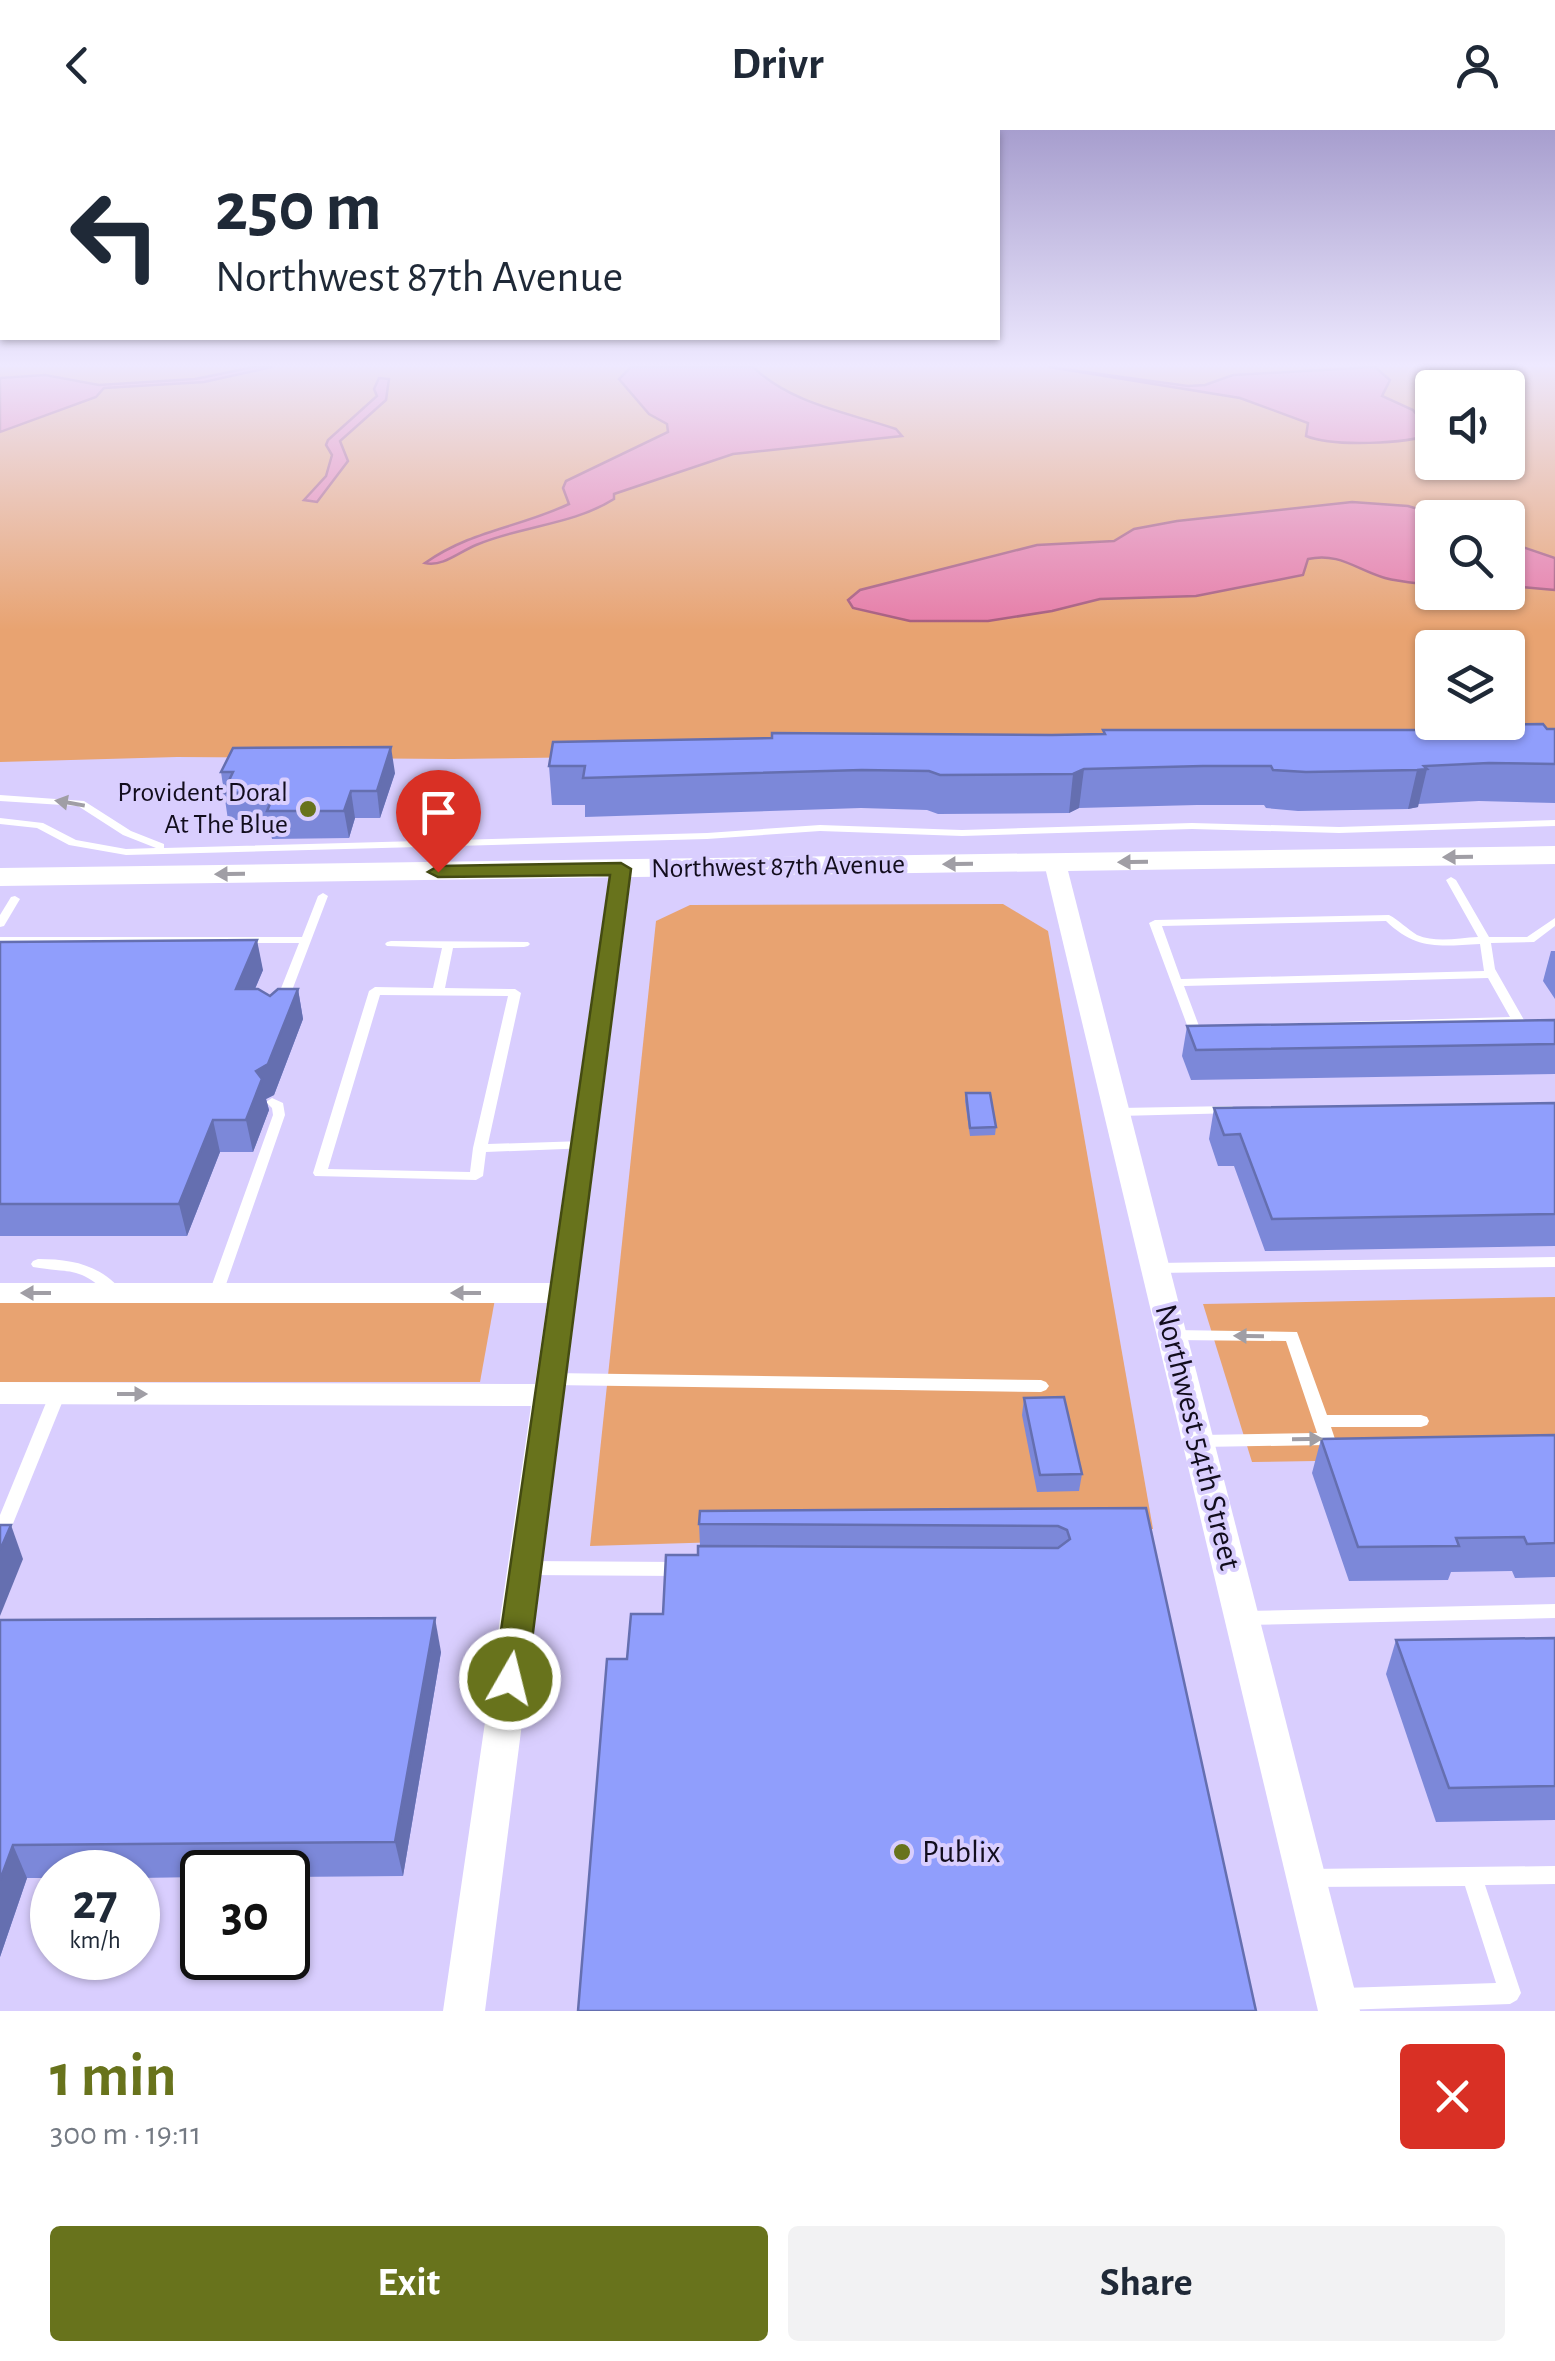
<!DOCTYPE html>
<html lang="en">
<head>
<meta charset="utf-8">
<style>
	:root { --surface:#fff; --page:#f2f2f3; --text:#1f2937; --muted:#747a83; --accent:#68731c }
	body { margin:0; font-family:"Alegreya Sans",sans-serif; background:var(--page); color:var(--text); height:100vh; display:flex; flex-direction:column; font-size:38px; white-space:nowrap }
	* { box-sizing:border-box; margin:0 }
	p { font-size:32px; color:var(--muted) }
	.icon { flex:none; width:55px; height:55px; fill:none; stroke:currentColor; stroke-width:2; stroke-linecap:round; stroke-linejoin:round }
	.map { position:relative; height:1881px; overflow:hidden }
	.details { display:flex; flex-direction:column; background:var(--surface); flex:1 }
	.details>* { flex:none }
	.banner { position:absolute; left:0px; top:0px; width:1000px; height:210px; box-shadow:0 2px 8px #0004; background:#fff; color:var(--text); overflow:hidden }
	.buttons { position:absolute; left:1415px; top:240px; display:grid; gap:20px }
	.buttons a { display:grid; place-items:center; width:110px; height:110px; border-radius:10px; background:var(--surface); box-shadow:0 2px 8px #0004; font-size:50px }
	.speed { position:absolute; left:30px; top:1720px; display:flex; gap:20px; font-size:50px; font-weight:700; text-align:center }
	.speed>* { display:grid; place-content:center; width:130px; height:130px; border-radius:50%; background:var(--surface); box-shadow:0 2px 8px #0004; line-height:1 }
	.speed small { font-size:25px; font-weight:400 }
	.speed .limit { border:5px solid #111; border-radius:15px; background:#fff; color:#111 }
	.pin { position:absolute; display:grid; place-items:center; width:85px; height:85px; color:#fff; margin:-102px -42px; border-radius:50% 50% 50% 0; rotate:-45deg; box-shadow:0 0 10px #0007 }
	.pin .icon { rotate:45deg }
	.me { position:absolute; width:110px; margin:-55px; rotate:8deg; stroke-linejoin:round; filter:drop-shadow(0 0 8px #0008) }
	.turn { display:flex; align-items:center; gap:35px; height:210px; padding:0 50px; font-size:45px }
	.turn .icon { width:130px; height:130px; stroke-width:2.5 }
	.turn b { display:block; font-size:70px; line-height:85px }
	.round { display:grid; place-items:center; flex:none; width:105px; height:105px; border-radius:10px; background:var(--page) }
	.head { display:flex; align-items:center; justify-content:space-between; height:170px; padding:0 50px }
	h1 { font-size:60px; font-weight:700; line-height:75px; color:var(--accent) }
	.action { display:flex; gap:20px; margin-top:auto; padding:20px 50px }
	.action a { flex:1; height:115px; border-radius:10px; background:var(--accent); color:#fff; font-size:40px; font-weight:700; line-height:115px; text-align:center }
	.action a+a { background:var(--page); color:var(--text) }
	header { display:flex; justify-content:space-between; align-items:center; height:130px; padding:0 50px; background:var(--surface); font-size:45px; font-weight:700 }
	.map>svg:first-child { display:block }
	.green { fill:#e8a371; fill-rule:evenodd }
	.water { fill:#e67ca6; stroke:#a65b7d; stroke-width:2.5 }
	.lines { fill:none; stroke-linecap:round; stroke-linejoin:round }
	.lane { fill:#fff; fill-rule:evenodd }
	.street { fill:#fff; fill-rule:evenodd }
	.secondary { fill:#fff; fill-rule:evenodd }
	.wall { fill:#7c88d9 }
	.shaded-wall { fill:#656fb0 }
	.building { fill:#909efc; stroke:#656fb0; stroke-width:2.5 }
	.oneway { fill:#a09ea5 }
	.route { fill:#68731c; stroke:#444b12; stroke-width:2.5 }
	.poi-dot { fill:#68731c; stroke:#d9cefe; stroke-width:4 }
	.labels { text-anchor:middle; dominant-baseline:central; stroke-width:8; stroke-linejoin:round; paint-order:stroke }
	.poi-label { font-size:28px; fill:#120d1d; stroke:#d9cefe; text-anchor:end }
	.street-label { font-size:28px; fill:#120d1d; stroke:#d9cefe }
	.near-street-label { font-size:32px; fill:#120d1d; stroke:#d9cefe }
	.near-poi-label { font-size:32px; fill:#120d1d; stroke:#d9cefe; text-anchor:start }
</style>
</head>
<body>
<header><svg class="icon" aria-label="back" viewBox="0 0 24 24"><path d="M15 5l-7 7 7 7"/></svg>Drivr<svg class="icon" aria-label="person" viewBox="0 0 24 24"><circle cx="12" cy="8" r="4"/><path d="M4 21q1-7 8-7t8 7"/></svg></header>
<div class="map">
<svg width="1555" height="1881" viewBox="0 0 1555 1881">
	<rect width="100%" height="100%" fill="#d9cefe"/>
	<g class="green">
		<path d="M0 237H1555V613L452 629 177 627 0 632ZM1432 258H1508V332H1432ZM1432 388H1508V462H1432ZM1432 518H1508V592H1432Z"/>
		<polygon points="1003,774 1048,801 1153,1399 590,1416 656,791 690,775"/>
		<polygon points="1555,1167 1555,1327 1252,1332 1203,1174"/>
		<polygon points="0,1169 495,1169 480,1252 0,1252"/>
	</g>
	<g class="water">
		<polygon points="254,237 272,237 204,252 104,258 96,267 0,302 0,248 45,245 99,255 195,249"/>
		<path d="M631 237H753C792 274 846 282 896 299L902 306 733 324 614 364V369C573 395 520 396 476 415 459 422 443 437 425 433 472 400 518 398 569 374L563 358 566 351 668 302 667 294 649 284 619 249Z"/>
		<path d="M1049 237 1188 256 1205 255 1233 245 1375 237 1390 250 1382 266 1413 280 1432 304C1406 314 1333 317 1306 306L1308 293 1240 268Z"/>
		<polygon points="379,248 389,249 386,270 340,311 348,331 317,372 304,370 326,346 332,325 326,315 328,310 377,266 374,259"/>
		<path d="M1352 372 1408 376 1445 387 1432 388V455C1417 453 1400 452 1385 448 1357 440 1339 422 1308 429L1303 445 1196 466 1100 469 1052 481 988 491H910L853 478 848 470 860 460 1037 415 1114 411 1134 399 1177 391Z"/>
		<polygon points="1508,412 1555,428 1555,460 1508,456"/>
	</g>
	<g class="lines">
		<g class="lane">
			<polygon points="0,665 84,671 131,701 164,714 164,718 707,703 820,695 962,700 1192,693 1339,697 1555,690 1555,696 1339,703 1192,699 962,706 820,701 707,709 126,725 69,715 37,698 0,694 0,688 43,693 76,710 126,719 156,718 123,705 78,676 0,671"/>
			<path d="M1451 747 1456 750 1489 807H1527L1555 788V796L1534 812 1491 813 1495 839 1524 890 1522 893 1190 903 1149 793 1155 790 1389 785C1399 790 1407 799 1417 805 1436 813 1458 808 1478 807L1446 750ZM1386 791C1417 821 1441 816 1480 814L1484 841 1181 849 1162 796ZM1488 848 1510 887 1199 896 1184 856Z"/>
			<polygon points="323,763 328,766 288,871 282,875 276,871 299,813 0,813 0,807 302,807 318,766"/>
			<polygon points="15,766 20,769 4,796 0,797 0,785 11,767"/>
			<path d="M391 811 528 812 530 814 528 816 524 817 453 818 445 858 515 859 521 863 488 1014 584 1011 589 1012 591 1015 589 1018 486 1022 483 1046 476 1050 315 1046 313 1043 369 861 375 857 433 858 442 818 387 816 385 814 387 812ZM380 865 508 866 473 1018 470 1042 328 1039Z"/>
			<polygon points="272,968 283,973 285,985 223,1163 221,1167 211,1167 209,1163 273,985 272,978 266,972"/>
			<polygon points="1232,976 1238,980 1237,983 1119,986 1113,982 1119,978"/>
			<polygon points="1555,1127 1555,1137 1157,1143 1152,1141 1150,1138 1152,1135 1157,1133"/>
			<path d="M38 1129C73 1129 101 1135 124 1163L122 1167H112C78 1135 73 1144 33 1137L31 1134 33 1131Z"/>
			<polygon points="1173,1200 1297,1202 1327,1285 1421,1285 1427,1287 1429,1291 1427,1295 1421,1297 1331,1297 1335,1309 1333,1313 1327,1315 1201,1317 1195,1315 1193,1311 1195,1307 1201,1305 1317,1303 1286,1211 1173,1210 1168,1209 1166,1205 1168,1201"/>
			<polygon points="552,1243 1041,1250 1046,1252 1049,1256 1046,1260 1041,1262 552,1255 547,1253 544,1249 547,1245"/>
			<polygon points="58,1257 63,1259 66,1263 8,1406 6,1411 0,1413 0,1385 50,1263 53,1259"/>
			<polygon points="528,1431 678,1432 684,1434 687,1439 684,1444 678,1446 528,1445 522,1443 519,1438 522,1433"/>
			<polygon points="1555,1474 1555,1488 1245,1495 1239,1493 1236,1488 1239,1483 1245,1481"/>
			<polygon points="1555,1736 1555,1754 1485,1755 1521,1863 1517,1870 1510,1874 1343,1880 1335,1876 1332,1869 1335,1862 1343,1858 1496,1853 1465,1756 1309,1757 1302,1755 1299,1748 1302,1741 1309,1739"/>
		</g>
		<g class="street">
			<polygon points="1055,727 1066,733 1360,1881 1318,1881 1044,733"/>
			<polygon points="621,733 632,739 485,1881 443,1881 531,1276 0,1274 0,1252 535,1254 547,1173 0,1173 0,1153 550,1153 610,739"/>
		</g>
		<polygon class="secondary" points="1555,716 1555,734 0,756 0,738"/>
	</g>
	<g class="wall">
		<polygon points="1431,595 1555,599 1555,673 1479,671 1418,674 1418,677 1408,679 1298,681 1266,678 1264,675 1197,675 1079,678 1069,683 938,684 927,680 861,678 585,687 585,675 552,675 549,636 1052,605 1103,604 1103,600 1430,600"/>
		<polygon points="221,642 395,643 380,688 355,688 349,708 272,709 268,690 228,690"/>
		<polygon points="0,812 263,840 255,859 270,866 298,859 303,889 274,965 266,969 269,980 253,1022 220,1022 187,1106 0,1106"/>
		<polygon points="1551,821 1555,821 1555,869 1543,851"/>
		<polygon points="1555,890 1555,944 1191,950 1182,926 1187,896"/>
		<polygon points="966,963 996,997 995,1005 970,1006 965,971"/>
		<polygon points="1555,973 1555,1116 1265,1121 1234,1036 1218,1036 1209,1009 1214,978"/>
		<polygon points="1024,1268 1082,1344 1079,1361 1037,1362 1022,1285"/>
		<polygon points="1555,1305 1555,1447 1515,1448 1512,1441 1451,1442 1448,1450 1349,1451 1312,1343 1321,1309"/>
		<polygon points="1146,1378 1256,1881 627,1529 663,1484 698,1425 700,1416 699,1394"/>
		<polygon points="0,1490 441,1522 403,1746 288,1747 288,1742 202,1742 202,1747 138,1748 138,1742 52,1742 52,1748 27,1748 0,1827"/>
		<polygon points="1555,1508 1555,1690 1436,1692 1386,1544 1396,1510"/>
	</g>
	<g class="shaded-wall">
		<polygon points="391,617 395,643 380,688 377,661"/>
		<polygon points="1084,639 1079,678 1069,683 1073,644"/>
		<polygon points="1427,639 1418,677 1408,679 1417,640"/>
		<polygon points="351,661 355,688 349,708 344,681"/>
		<polygon points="257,810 263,840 242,889 236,859"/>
		<polygon points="298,859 303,889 274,965 266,969 269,980 253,1022 246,990 256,941"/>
		<polygon points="213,990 220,1022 187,1106 179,1074"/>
		<polygon points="11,1395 23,1429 0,1486 0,1420"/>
		<polygon points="435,1488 441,1522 403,1746 395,1712"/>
		<polygon points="13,1715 27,1748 0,1827 0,1750"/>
	</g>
	<g class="building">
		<polygon points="1543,594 1547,599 1555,599 1555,634 1489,633 1424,636 1427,639 1417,640 1306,642 1273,640 1271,636 1203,636 1084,639 1073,644 940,645 929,641 862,640 583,648 585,636 549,636 553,612 772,608 772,603 1052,605 1105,604 1103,600 1435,600 1431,595"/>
		<polygon points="391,617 377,661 351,661 344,681 267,681 275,662 223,663 233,642 221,642 233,618"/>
		<polygon points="257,810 236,859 258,859 270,866 278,859 298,859 268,934 256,941 262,949 246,990 213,990 179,1074 0,1074 0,812"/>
		<polygon points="1555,890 1555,914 1196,920 1187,896"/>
		<polygon points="966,963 990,963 996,997 970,998"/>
		<polygon points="1555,973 1555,1084 1272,1089 1240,1004 1224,1005 1214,978"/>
		<polygon points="1064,1267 1082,1344 1040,1345 1024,1268"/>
		<polygon points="1555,1305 1555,1413 1527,1414 1524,1407 1456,1408 1459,1416 1358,1417 1321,1309"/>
		<polygon points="1146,1378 1256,1881 578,1881 607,1529 627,1529 631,1484 663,1484 666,1425 698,1425 698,1416 1058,1418 1070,1409 1067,1400 1058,1396 699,1394 700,1381"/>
		<polygon points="0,1395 11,1395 0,1420"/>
		<polygon points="435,1488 395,1712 13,1715 0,1750 0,1490"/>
		<polygon points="1555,1508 1555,1656 1449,1658 1396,1510"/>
	</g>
	<defs><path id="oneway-solid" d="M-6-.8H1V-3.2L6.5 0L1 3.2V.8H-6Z" transform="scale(2.5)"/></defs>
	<g class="oneway">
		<use href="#oneway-solid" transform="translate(70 673) rotate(-170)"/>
		<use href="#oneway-solid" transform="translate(1458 727) rotate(179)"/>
		<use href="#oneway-solid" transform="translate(1133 732) rotate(179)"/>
		<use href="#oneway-solid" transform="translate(958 734) rotate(179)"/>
		<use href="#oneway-solid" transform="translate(230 744) rotate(179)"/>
		<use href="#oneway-solid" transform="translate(36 1163) rotate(180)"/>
		<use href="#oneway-solid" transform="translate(466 1163) rotate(-180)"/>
		<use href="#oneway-solid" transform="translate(1249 1206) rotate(-179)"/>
		<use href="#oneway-solid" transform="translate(132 1264)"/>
		<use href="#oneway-solid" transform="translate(1307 1309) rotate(-1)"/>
	</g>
	<linearGradient id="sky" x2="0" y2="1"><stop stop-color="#a79ece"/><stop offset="0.47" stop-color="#eee9ff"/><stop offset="1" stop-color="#eee9ff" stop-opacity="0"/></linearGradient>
	<rect width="1555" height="500" fill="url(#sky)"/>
	<polygon class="route" points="621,733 631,739 527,1549 522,1559 510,1563 499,1559 494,1549 610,745 438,747 428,742 438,736"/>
	<g class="poi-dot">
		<circle cx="308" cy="679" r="10"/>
		<circle cx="902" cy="1722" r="10"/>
	</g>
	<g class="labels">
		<g class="poi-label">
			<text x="288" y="663">Provident Doral<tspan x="288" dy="32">At The Blue</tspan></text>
		</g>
		<g class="street-label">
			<text transform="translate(778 737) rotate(-1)">Northwest 87th Avenue</text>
		</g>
		<g class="near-street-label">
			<text transform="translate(1198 1307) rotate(76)">Northwest 54th Street</text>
		</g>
		<g class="near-poi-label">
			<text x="922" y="1722">Publix</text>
		</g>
	</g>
</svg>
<div class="buttons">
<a><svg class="icon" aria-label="sound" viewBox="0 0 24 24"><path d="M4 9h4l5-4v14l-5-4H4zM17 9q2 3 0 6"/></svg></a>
<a><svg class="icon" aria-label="search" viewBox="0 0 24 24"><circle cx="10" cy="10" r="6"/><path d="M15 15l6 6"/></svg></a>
<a><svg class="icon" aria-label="layers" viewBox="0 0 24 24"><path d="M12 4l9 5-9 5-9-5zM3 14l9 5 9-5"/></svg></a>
</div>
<div class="speed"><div>27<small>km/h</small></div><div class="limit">30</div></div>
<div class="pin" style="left:438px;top:742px;background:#d93025"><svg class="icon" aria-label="arrive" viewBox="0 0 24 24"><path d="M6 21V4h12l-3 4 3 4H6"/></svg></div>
<svg class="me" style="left:510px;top:1549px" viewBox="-20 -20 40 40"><circle r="17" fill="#68731c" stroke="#fff" stroke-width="3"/><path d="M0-11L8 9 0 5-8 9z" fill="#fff"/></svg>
<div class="banner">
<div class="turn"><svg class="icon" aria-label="left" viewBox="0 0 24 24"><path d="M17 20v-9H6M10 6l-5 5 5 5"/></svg><div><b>250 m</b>Northwest 87th Avenue</div></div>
</div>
</div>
<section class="details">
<div class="head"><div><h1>1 min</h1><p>300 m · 19:11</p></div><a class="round" style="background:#d93025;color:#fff"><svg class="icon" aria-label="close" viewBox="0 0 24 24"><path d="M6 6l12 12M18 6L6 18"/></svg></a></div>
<div class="action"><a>Exit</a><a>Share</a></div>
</section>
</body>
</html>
